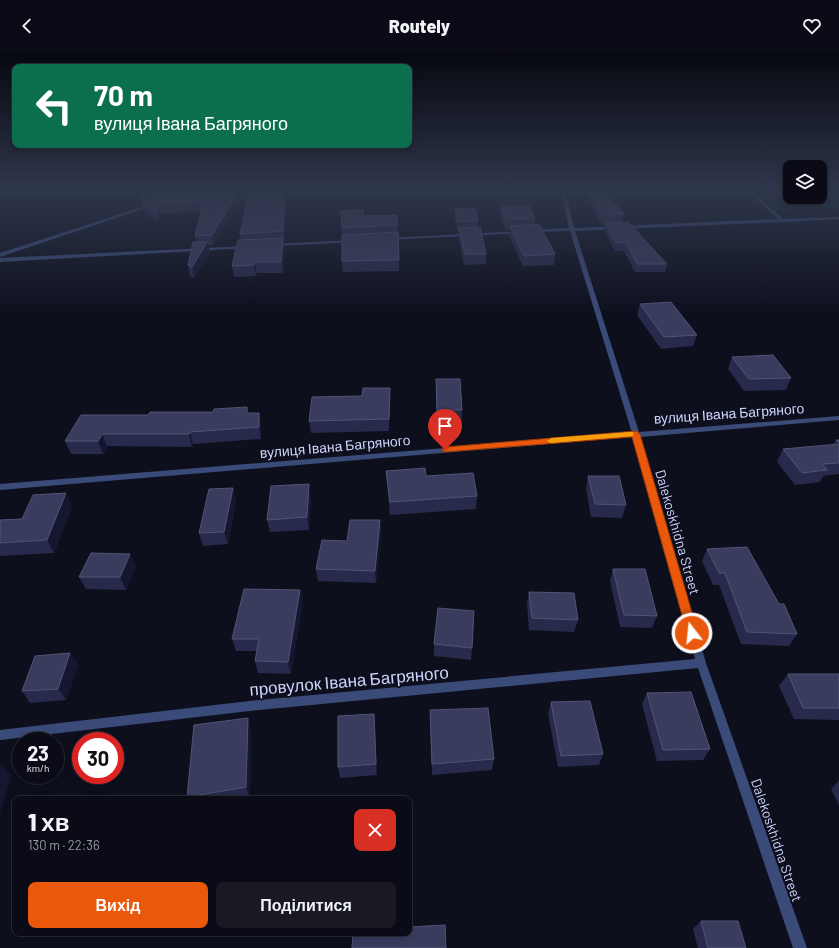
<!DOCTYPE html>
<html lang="uk">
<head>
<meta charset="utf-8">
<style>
	:root { --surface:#0a0b16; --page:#181923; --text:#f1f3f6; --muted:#999ba1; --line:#2a2b35; --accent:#ea580c }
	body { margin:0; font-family:Barlow,sans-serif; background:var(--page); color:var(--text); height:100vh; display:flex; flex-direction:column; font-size:15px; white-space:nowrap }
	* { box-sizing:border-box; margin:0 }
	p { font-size:13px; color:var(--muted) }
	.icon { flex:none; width:22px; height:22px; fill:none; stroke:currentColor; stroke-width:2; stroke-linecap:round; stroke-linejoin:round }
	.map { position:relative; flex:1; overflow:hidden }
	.panel { position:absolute; left:12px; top:744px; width:400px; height:140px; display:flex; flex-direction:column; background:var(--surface); border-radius:8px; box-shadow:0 2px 10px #0003,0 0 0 1px var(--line) }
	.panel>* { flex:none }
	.hud { position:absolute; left:12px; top:12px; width:400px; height:84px; border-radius:8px; box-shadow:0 2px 10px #0003,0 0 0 1px var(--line); background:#0b6e4f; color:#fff; overflow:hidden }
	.fabs { position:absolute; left:783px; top:108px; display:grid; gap:8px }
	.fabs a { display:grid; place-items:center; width:44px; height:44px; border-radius:8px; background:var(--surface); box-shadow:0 2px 10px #0003,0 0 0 1px var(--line); font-size:20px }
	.speed { position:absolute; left:12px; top:680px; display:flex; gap:8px; font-size:20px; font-weight:700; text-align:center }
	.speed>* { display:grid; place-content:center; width:52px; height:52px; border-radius:50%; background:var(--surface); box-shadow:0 2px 10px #0003,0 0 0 1px var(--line); line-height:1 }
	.speed small { font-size:10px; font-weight:400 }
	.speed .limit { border:6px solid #d22; background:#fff; color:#111 }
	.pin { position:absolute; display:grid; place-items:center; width:34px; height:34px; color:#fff; margin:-41px -17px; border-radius:50% 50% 50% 0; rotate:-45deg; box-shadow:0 0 4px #0007 }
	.pin .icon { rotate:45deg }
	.me { position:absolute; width:44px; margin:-22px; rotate:344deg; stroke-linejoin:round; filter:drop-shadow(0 0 3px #0008) }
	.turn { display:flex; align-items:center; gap:14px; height:84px; padding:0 16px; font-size:18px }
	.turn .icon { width:52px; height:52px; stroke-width:2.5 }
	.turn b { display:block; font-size:28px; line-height:34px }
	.round { display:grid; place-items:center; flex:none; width:42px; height:42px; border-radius:8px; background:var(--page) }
	.headline { display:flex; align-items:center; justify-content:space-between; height:68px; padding:0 16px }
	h1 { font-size:24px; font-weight:800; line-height:30px }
	.action { display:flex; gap:8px; margin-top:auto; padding:8px 16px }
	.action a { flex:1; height:46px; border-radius:8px; background:var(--accent); color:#fff; font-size:16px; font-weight:800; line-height:46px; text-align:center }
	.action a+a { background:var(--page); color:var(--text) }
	header { display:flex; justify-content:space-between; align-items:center; height:52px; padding:0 16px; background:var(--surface); font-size:18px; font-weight:800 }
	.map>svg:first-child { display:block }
	.green { fill:#11261f }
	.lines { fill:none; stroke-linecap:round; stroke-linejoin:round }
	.minor { fill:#3b4b79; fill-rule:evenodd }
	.wall { fill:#272a4a }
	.shaded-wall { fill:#151730 }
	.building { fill:#393c5d; stroke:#505476 }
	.route { fill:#ea580c; stroke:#983908 }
	.slow { fill:#f59e0b }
	.labels { text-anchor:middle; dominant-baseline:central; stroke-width:4; stroke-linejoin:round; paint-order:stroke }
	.street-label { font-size:14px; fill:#cdd5fc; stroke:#0d0f1d }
	.near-street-label { font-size:17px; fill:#cdd5fc; stroke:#0d0f1d }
</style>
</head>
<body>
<header><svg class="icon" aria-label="back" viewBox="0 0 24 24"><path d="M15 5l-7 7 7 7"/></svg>Routely<svg class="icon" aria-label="heart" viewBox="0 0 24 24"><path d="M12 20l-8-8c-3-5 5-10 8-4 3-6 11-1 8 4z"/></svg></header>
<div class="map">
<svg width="839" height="896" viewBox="0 0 839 896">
	<rect width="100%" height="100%" fill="#0d0f1d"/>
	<polygon class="green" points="755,137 790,137 790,145 820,145 820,137 839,137 839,156 777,159"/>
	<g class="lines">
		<g class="minor">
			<polygon points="561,137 565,137 574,176 778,167 745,137 750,137 783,167 839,165 839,167 786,170 784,171 781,170 575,179 639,380 839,364 839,368 640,385 706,611 807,896 793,896 698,616 259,658 0,688 0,678 259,648 695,607 633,385 0,438 0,432 632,381 570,179 532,180 530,179 532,178 569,176"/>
			<polygon points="151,152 155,153 0,205 0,201"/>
			<polygon points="520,179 522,179 522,181 388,188 386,187 388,186"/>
			<polygon points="353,188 355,188 355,190 274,194 272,193 274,192"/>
			<polygon points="247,194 249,194 249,196 0,210 0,206"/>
		</g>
	</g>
	<g class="wall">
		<polygon points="143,137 248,137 214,193 208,194 210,200 194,226 190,224 188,213 197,190 195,184 201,159 160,162 158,170 144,158 141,148 142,148"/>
		<polygon points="287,137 284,190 283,190 284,196 283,221 257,221 256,224 234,225 232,214 241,188 240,182"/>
		<polygon points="523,137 543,137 543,139 524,139"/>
		<polygon points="585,137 600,137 624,162 622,170 667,212 665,220 635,220 624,199 615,199 604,178 605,173 601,173 585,140"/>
		<polygon points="501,154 535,166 535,172 555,202 554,213 523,214 509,184 510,178 506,178 500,164"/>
		<polygon points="455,157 478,169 478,175 486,202 486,212 464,213 459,187 459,180 458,180 455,167"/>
		<polygon points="397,163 399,219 343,220 342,209 342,176 363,164"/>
		<polygon points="640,252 697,283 693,294 661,297 637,263"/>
		<polygon points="732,305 791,326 786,338 744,339 728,317"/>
		<polygon points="436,327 462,358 462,370 436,370"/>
		<polygon points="390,336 390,348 389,379 311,381 309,369 362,344"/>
		<polygon points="248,361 261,373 261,387 193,392 192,395 107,394 103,402 71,402 65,389 148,363"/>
		<polygon points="836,388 839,388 839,422 823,424 820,430 795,433 777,410 783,397 833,393"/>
		<polygon points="386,419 426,424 477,444 476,457 390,463 387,431"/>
		<polygon points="588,424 626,453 622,466 591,465 586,436"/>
		<polygon points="233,436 236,449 228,492 203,494 199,481"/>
		<polygon points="311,445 309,478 270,480 267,468"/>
		<polygon points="72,454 54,501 0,504 0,468 22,467"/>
		<polygon points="380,468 381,481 376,531 318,529 316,517 347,489"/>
		<polygon points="707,497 779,552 797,582 789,594 741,592 719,533 713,533 702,509"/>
		<polygon points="130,502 136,514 126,538 86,537 79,525"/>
		<polygon points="613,517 657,564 652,576 620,575 610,529"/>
		<polygon points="300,538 303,550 291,622 258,621 255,609 257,599 236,599 232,587"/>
		<polygon points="529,540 578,568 574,580 529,578 527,552"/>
		<polygon points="434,592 472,596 471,608 434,604"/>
		<polygon points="70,601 78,613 66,648 30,651 22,639"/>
		<polygon points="788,622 839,622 839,668 794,667 779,634"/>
		<polygon points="647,641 710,697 703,708 657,709 642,652"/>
		<polygon points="551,650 603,702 599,713 558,715 548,662"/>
		<polygon points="430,658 494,707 492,718 432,723 430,669"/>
		<polygon points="375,673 377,723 340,726 338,715"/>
		<polygon points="251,677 250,746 243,747 189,747 187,745"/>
		<polygon points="839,728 839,753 831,737"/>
		<polygon points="701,869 746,896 698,896 693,877"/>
	</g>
	<g class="shaded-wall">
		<polygon points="159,137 191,137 143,149 141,143"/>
		<polygon points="240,137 248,137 214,193 212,183"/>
		<polygon points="285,137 287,137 284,190 283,179"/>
		<polygon points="158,152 160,162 158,170 156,160"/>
		<polygon points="283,186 284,196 283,221 281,210"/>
		<polygon points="207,190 210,200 194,226 192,215"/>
		<polygon points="255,210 257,221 256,224 254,213"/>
		<polygon points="390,336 390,348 389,379 389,367"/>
		<polygon points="259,361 261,373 261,387 259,375"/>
		<polygon points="190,380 193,392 192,395 189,382"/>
		<polygon points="102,382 107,394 103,402 98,389"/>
		<polygon points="309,432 311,445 309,478 307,465"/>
		<polygon points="233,436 236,449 228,492 224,480"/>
		<polygon points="66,441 72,454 54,501 47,488"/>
		<polygon points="380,468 381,481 376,531 375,519"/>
		<polygon points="130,502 136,514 126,538 120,525"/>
		<polygon points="300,538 303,550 291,622 288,610"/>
		<polygon points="70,601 78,613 66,648 58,637"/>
		<polygon points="374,662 375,673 377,723 376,712"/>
		<polygon points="248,666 251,677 250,746 246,735"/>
		<polygon points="1,712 11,723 0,761 0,714"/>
	</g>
	<g class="building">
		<polygon points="143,137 159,137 141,143"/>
		<polygon points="176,137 240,137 212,183 195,184 204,149 158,152 156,160 141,148"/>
		<polygon points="250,137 285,137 283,179 240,182"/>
		<polygon points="589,137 600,137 624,162 603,163"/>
		<polygon points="501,154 529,154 535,166 507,168"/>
		<polygon points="455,157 475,157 478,169 458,170"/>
		<polygon points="363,158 363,164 397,163 397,173 342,176 341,159"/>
		<polygon points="628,170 667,212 637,212 626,190 616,191 605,171"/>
		<polygon points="539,172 555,202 524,204 510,174"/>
		<polygon points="480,175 486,202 465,202 459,176"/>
		<polygon points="398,180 399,208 342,209 342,183"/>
		<polygon points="283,186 281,210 255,210 254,213 232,214 238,188"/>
		<polygon points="193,190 207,190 192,215 188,213"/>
		<polygon points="671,250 697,283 664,285 640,252"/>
		<polygon points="773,303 791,326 749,327 732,305"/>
		<polygon points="436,327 460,327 462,358 437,358"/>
		<polygon points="363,336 390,336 389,367 309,369 312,345 362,344"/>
		<polygon points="247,355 247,361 259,361 259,375 190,380 189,382 102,382 98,389 65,389 81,363 148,363 150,360 213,360 214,357"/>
		<polygon points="836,388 839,388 839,391"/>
		<polygon points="839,392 839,411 822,412 827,418 802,421 783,397"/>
		<polygon points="425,416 426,424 473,421 477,444 390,450 386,419"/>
		<polygon points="588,424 619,424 626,453 595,452"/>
		<polygon points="309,432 307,465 267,468 271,434"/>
		<polygon points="233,436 224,480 199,481 209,437"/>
		<polygon points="66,441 47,488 0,491 0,468 22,467 33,443"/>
		<polygon points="350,468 380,468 375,519 316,517 322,488 347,489"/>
		<polygon points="747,495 779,552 784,552 797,582 747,580 725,521 719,521 707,497"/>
		<polygon points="91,501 130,502 120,525 79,525"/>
		<polygon points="613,517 645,517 657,564 624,563"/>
		<polygon points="244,537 300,538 288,610 255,609 259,587 232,587"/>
		<polygon points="529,540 574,541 578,568 532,566"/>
		<polygon points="438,556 474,559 472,596 434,592"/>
		<polygon points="70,601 58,637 22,639 35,604"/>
		<polygon points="788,622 839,622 839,656 803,656"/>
		<polygon points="691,640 710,697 663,698 647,641"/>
		<polygon points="590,649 603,702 561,704 551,650"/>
		<polygon points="488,656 494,707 432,712 430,658"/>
		<polygon points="374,662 376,712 338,715 338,664"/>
		<polygon points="248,666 246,735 187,745 194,673"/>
		<polygon points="701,869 738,869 746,896 708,896"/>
		<polygon points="445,873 446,896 352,896 353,881 409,881 409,875"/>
	</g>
	<linearGradient id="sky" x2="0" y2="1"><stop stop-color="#070810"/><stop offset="0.52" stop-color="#2f374c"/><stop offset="1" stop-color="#2f374c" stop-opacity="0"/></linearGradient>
	<rect width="839" height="263" fill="url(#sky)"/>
	<polygon class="route" points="636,379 640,382 698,581 696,584 692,585 689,584 687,581 632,385 445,400 441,398 445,395"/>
	<polygon class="slow" points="630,380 633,380 633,384 551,391 547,389 551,386"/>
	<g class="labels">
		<g class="street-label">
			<text transform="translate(729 361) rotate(-4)">вулиця Івана Багряного</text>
			<text transform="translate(335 394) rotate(-5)">вулиця Івана Багряного</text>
			<text transform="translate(678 480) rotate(74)">Dalekoskhidna Street</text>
			<text transform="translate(777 788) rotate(71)">Dalekoskhidna Street</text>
		</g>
		<g class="near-street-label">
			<text transform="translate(349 628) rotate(-5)">провулок Івана Багряного</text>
		</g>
	</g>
</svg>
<div class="fabs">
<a><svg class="icon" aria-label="layers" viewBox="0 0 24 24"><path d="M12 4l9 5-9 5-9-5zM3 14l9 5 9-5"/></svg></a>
</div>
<div class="speed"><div>23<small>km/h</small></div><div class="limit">30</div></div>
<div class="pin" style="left:445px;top:398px;background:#d93025"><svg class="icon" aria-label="arrive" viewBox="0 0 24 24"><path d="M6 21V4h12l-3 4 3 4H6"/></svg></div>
<svg class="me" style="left:692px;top:581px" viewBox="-20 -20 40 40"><circle r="17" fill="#ea580c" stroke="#fff" stroke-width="3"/><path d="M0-11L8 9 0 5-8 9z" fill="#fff"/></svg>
<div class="hud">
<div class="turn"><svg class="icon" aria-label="left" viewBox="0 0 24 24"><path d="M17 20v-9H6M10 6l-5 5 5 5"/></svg><div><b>70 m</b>вулиця Івана Багряного</div></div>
</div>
<section class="panel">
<div class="headline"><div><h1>1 хв</h1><p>130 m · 22:36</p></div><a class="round" style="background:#d93025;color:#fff"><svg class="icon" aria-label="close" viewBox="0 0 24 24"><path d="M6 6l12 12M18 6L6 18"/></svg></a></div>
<div class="action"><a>Вихід</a><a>Поділитися</a></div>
</section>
</div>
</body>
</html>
